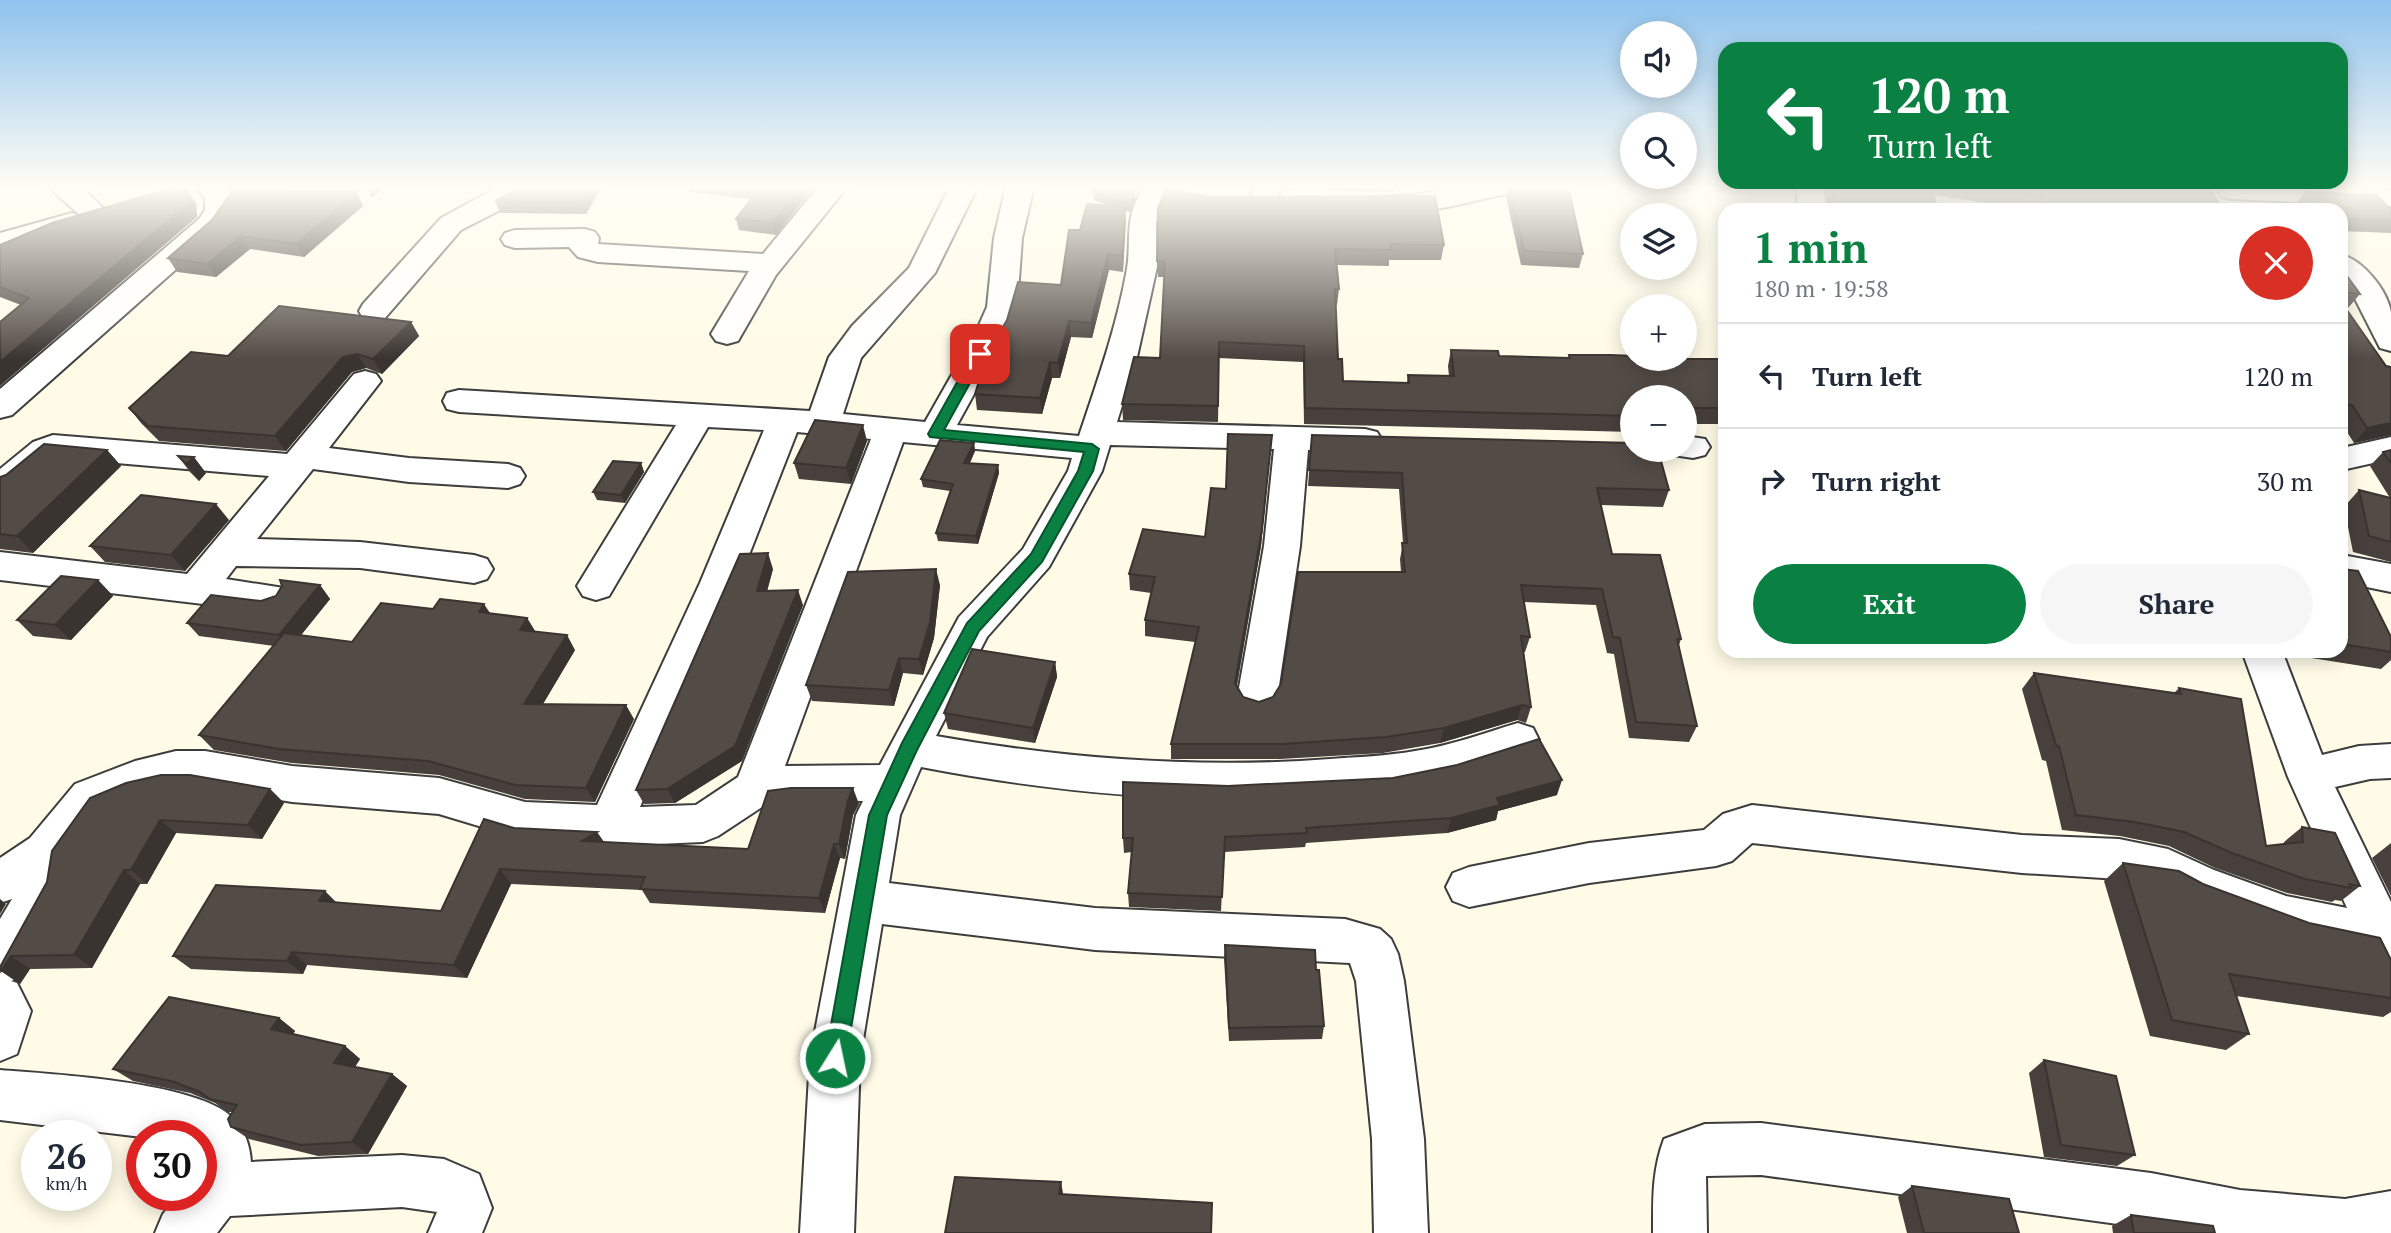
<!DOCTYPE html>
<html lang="en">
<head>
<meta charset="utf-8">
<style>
	:root { --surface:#fff; --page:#f6f6f7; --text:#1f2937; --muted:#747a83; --line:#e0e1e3; --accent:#0b8043 }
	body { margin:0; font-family:"PT Serif",serif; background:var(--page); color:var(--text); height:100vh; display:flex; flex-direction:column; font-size:26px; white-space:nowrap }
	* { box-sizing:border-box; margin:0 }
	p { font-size:23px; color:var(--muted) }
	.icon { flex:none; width:38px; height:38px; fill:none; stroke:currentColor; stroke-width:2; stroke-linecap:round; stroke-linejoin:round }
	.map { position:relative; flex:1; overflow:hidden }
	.sheet { position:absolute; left:1718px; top:203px; width:630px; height:455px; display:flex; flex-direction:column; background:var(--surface); border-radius:21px; box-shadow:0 4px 18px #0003 }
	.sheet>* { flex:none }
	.banner { position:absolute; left:1718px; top:42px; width:630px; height:147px; border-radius:21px; box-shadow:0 4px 18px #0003; background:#0b8043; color:#fff; overflow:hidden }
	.controls { position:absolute; left:1620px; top:21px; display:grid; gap:14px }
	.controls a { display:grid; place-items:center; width:77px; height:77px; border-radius:50%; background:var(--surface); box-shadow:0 4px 18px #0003; font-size:35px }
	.speed { position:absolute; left:21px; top:1120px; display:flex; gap:14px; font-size:35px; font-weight:700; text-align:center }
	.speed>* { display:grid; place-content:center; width:91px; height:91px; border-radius:50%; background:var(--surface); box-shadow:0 4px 18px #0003; line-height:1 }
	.speed small { font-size:18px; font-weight:400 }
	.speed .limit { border:10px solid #d22; background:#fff; color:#111 }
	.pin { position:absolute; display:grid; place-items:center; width:60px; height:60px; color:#fff; margin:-30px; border-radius:14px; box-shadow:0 4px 10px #0006 }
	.me { position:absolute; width:77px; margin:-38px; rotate:10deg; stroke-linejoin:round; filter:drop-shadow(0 0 5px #0008) }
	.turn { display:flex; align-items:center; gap:24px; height:147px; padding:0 35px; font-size:32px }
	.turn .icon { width:91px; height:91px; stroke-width:2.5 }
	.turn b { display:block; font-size:49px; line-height:60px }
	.round { display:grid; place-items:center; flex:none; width:74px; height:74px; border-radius:37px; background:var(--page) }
	.overview { display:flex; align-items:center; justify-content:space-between; height:119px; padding:0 35px }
	h1 { font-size:42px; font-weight:700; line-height:52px; color:var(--accent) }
	.cta { display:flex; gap:14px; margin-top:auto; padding:14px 35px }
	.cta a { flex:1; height:80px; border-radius:42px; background:var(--accent); color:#fff; font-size:28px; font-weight:700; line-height:80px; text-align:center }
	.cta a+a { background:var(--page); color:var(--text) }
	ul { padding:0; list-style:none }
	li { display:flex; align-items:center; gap:21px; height:105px; padding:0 35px; border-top:2px solid var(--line) }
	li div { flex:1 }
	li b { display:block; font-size:26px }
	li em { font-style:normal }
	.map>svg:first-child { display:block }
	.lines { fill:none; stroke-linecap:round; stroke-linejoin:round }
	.minor-casing { stroke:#3d3d3d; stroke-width:4 }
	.minor { fill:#fff; fill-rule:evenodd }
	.wall { fill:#47403c }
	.shaded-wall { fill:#3a3431 }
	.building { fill:#534b46; stroke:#3a3431; stroke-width:2 }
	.route { fill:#0b8043; stroke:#07532c; stroke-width:2 }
</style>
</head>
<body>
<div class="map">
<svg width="2391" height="1233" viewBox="0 0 2391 1233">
	<rect width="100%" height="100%" fill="#fffbe7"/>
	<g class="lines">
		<defs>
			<g id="minor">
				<polygon points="47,186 81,186 110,215 106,221 96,223 84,219 86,222 82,228 0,251 0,233 72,213 81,216"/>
				<path d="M195 186H225C240 202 230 215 219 231L12 415 0 418V389L199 219 205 210V198Z"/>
				<polygon points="500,186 530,186 512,204 461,230 385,318 374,320 363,318 359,311 363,304 441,218"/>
				<polygon points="819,186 848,186 776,275 738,341 727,344 716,341 711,334 749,271 598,262 578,257 569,247 515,248 505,245 501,239 505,233 515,230 585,229 595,232 599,238 598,244 763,254"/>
				<path d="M950 186H978L935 273 861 358 843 414 925 422 975 334 987 307 994 238 1006 186H1034L1022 238 1017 307 1007 334 957 425 1079 436C1097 382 1117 326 1127 269 1132 237 1123 217 1145 186H1165L1169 191 1156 223 1157 267 1137 357 1117 422 1365 429 1377 432 1382 440 1377 448 1365 451 1308 450 1300 546 1277 699 1271 710 1257 715 1243 710 1237 699 1264 546 1274 449 1110 445 1102 471 1049 567 987 637 936 736C1067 759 1198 769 1330 759 1358 757 1387 756 1415 751 1450 746 1484 733 1518 723L1533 728 1539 740 1533 752C1498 764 1462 777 1425 785 1394 792 1362 792 1330 795 1192 806 1057 793 921 767L900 815 889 883 1095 908 1345 919 1380 929 1391 939 1398 954 1404 981 1424 1139 1428 1233H1374L1372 1139 1356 981 1350 963 1095 950 882 924 860 1058 854 1233H800L810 1058 856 815 863 801 797 800 765 805 718 836 703 842 634 845 525 840 439 814 292 802 205 787H176L141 795 105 810 67 859 62 894 17 979 11 981 17 983 31 1011 17 1054 0 1061V919L12 899 0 903V858L30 838 75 784 135 761 176 751H205L292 766 439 778 525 802 597 805 700 583 764 430 708 427 609 596 596 600 583 596 577 586 676 425 459 412 447 409 443 401 447 393 459 390 810 411 829 357 852 326 909 268ZM797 432 871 439 738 777 696 805 640 807 738 583ZM903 442 1072 458 1068 471 1023 549 959 617 880 765 785 766Z"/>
				<polygon points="1254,186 1282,186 1273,207 1263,209 1253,207 1249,201"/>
				<path d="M1460 186H1520L1516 192 1506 194C1465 202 1416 219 1375 209L1371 203 1375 197 1413 195Z"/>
				<polygon points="1795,186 1823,186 1827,210 1799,210"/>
				<polygon points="2222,186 2391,190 2391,206 2232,199 2222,197 2218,191"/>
				<path d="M2342 255C2363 260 2387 290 2391 312 2391 324 2391 338 2391 351L2380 348 2351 291 2342 281Z"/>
				<polygon points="365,371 376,374 381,381 329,448 409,458 508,464 520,468 525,476 520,484 508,488 409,482 313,469 257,539 360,542 474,555 487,559 493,569 487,579 474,583 360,568 236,566 226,579 284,588 290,598 284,608 271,612 0,580 0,552 187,574 269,476 58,458 20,489 0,496 0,469 33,442 53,435 287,454 354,374"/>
				<polygon points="1685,436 1705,439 1710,447 1705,455 1693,458 1673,455 1670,450 1685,450"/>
				<polygon points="2391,437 2391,459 2342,470 2342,448"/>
				<polygon points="2342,555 2391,564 2391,592 2342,582"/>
				<polygon points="2242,651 2282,651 2322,755 2359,746 2391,744 2391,778 2370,779 2335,787 2391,902 2391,974 2374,967 2369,955 2286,938 2183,899 2160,887 2119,879 2022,873 1752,843 1732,861 1716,866 1589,883 1469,907 1453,901 1446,887 1453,873 1469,867 1589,843 1704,830 1723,814 1752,805 2022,835 2119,839 2168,849 2214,870 2286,896 2347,908 2288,777"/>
				<path d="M0 1070C52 1074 198 1082 233 1118 245 1130 250 1146 251 1162L402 1155 444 1159 479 1174 492 1208 482 1233H428L437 1212 402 1207 230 1216 217 1233H155L163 1214 179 1195H201V1136L142 1137 0 1120Z"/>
				<path d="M1761 1123 2151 1173 2240 1190 2345 1199 2391 1191V1233H2183L1761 1175 1706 1176 1707 1233H1653C1653 1200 1652 1171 1664 1139L1705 1124Z"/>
			</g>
		</defs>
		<use href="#minor" class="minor-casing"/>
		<use href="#minor" class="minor"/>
	</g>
	<g class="wall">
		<polygon points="602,186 586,214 500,213 495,201 509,194"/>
		<polygon points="689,186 815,186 776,235 739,230 736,219 752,199 691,192"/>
		<polygon points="1278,186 1395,186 1394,192 1278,190"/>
		<polygon points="1508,186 1568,186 1583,254 1579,268 1521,265 1506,197"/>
		<polygon points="1826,186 2208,186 2223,210 2033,210 1933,195 1938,210 1828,210"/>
		<polygon points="1120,188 1135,199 1130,212 1125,211 1123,272 1109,270 1092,338 1071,337 1060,378 1052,378 1042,414 977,410 975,394 1061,285 1080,230 1110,206 1094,200 1093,192"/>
		<polygon points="356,192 363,206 304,257 250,249 216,277 177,272 168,258"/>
		<polygon points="2305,192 2391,210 2391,233 2342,231 2342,210 2301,210 2296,204"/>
		<polygon points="196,203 197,217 21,305 0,297 0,245"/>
		<polygon points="1158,208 1444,245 1441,260 1389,260 1389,266 1337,265 1339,289 1337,305 1335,305 1338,359 1343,381 1407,383 1408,375 1449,376 1448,366 1451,350 1499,356 1568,358 1569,355 1633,359 1726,359 1726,424 1685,424 1685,397 1633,397 1633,432 1304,424 1303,362 1219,358 1218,422 1123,420 1122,404 1160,358 1164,277 1158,277"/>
		<polygon points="2342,269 2360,294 2348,308 2345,308 2386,366 2391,367 2391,435 2354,443 2342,424"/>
		<polygon points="411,322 419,336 382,374 366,368 352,372 286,451 159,441 141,423 129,408 228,356"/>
		<polygon points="1272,435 1261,546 1237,686 1243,697 1259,702 1273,697 1401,572 1400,559 1403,543 1399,489 1308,486 1312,435 1669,490 1663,507 1601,505 1612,554 1681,639 1679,645 1697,726 1689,742 1629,738 1614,654 1607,653 1596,605 1524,602 1530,637 1525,652 1524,652 1531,707 1526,723 1517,720 1440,743 1383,753 1280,759 1171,759 1171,744 1195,642 1145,636 1145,620 1151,593 1130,590 1129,574 1205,537 1226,489"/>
		<polygon points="867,441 851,484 799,479 794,463"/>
		<polygon points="974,443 975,451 970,463 998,465 999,473 978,544 938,541 936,533 950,491 923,487 921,479"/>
		<polygon points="107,450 121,466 33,553 0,549 0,477"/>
		<polygon points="2391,450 2391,562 2353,552 2344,507 2359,490 2390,498 2370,466 2383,452"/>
		<polygon points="178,456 206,473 199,481 190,472"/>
		<polygon points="641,463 644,472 625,503 597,500 593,492"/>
		<polygon points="229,520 185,571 105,562 90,546"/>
		<polygon points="773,569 767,591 803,605 742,761 675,803 644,804 636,790"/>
		<polygon points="2342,569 2391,637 2391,660 2381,669 2286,654 2285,651 2342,651"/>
		<polygon points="98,580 113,596 71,640 33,636 17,620"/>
		<polygon points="320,585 330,599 301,635 352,642 433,609 490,614 527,618 535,631 575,650 543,704 634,719 595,802 525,799 439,775 292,763 214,750 199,735 274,646 199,636 187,623"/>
		<polygon points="940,585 934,638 923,675 903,673 894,706 812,701 806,685"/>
		<polygon points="1055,662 1057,677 1035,743 948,729 944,713"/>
		<polygon points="2034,673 2174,693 2179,688 2266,846 2284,844 2284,842 2302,827 2360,886 2341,901 2335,900 2332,902 2287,893 2215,868 2169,846 2120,836 2062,830 2046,761 2042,760 2022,689"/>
		<polygon points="126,783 270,789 284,803 262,839 176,833 147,884 140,884 92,968 30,969 20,984 1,971"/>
		<polygon points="1228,786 1557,795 1498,811 1496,820 1447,833 1306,843 1305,847 1224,852 1221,911 1129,907 1128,893 1132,852 1124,853 1123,838"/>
		<polygon points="859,804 853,815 845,859 840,858 825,913 650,903 642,890 511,884 467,978 307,965 303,974 191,969 173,956 337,903 441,911 514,828 604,842 748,849"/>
		<polygon points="2391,843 2391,896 2372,858"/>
		<polygon points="2123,863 2203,884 2391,960 2391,1012 2383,1017 2236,996 2249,1034 2226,1050 2150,1036 2104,881"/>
		<polygon points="1225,945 1324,1026 1322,1039 1229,1041 1224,959"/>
		<polygon points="279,1018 295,1031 293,1034 345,1046 360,1059 355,1067 392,1074 407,1086 368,1154 318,1156 249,1139 231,1127 232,1112 228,1112 215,1103 190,1093 133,1081 113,1069"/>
		<polygon points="2044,1060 2135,1155 2117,1166 2044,1157 2029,1073"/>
		<polygon points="1912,1186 2019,1233 1907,1233 1898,1197"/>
		<polygon points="2131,1215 2215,1233 2113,1233 2112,1226"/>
	</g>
	<g class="shaded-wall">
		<polygon points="366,186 385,186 372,198"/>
		<polygon points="591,186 602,186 586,214 581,202"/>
		<polygon points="803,186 815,186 776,235 772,223"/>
		<polygon points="187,190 196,203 197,217 0,386 0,362"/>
		<polygon points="1135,191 1135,199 1130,212 1129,204"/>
		<polygon points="356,192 363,206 304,257 296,244"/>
		<polygon points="1125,207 1126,222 1123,272 1122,256"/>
		<polygon points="241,236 250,249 216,277 207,264"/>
		<polygon points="1108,254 1109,270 1092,338 1091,323"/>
		<polygon points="1069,321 1071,337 1060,378 1058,363"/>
		<polygon points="411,322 419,336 382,374 373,359"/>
		<polygon points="357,354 366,368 352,372 286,451 275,436 343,357"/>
		<polygon points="1050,362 1052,378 1042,414 1040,398"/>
		<polygon points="2391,423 2391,435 2354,443 2367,428"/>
		<polygon points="863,425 867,441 851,484 846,468"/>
		<polygon points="1272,435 1261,546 1234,699 1235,683"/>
		<polygon points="974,443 975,451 966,471 964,463"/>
		<polygon points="107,450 121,466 33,553 17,536"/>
		<polygon points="194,457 206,473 199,481 186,464"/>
		<polygon points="641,463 644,472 625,503 621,495"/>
		<polygon points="998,465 999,473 978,544 976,536"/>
		<polygon points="216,504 229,520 185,571 171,555"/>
		<polygon points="768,553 773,569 763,606 757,591"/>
		<polygon points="936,569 940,585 934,638 923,675 919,659"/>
		<polygon points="98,580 113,596 71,640 55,625"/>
		<polygon points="320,585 330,599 290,649 279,635"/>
		<polygon points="798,590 803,605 742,761 675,803 667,789"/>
		<polygon points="484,604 494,619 479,612"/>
		<polygon points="527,618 536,633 520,630"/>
		<polygon points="567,635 575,650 534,719 524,704"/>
		<polygon points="899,658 903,673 894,706 889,690"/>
		<polygon points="1055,662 1057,677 1035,743 1033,728"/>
		<polygon points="626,705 634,719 595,802 586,788"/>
		<polygon points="1522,705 1517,720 1440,743 1444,728"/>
		<polygon points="1562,780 1557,795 1498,811 1496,820 1447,833 1451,818 1497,798"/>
		<polygon points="853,788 859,804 853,815 845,859 839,844 848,800"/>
		<polygon points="270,789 284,803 262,839 248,825"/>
		<polygon points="160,820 176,833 147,884 131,870"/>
		<polygon points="597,832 607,846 582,841"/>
		<polygon points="834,844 840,858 825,913 819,898"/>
		<polygon points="500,869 511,884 467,978 454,965"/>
		<polygon points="124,870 140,884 92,968 74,955"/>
		<polygon points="325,891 339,905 319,901"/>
		<polygon points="0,899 6,904 0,914"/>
		<polygon points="292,952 307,965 303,974 287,961"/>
		<polygon points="11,956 30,969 20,984 1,971"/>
		<polygon points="279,1018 295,1031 288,1042 271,1029"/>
		<polygon points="345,1046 360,1059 349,1076 334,1063"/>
		<polygon points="392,1074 407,1086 368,1154 352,1142"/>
		<polygon points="1061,1182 1063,1193 1062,1205 1059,1194"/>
	</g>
	<g class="building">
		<polygon points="517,186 591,186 581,202 495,201 509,194"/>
		<polygon points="741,186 803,186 772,223 736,219 760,188"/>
		<polygon points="1095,186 1120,186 1120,188 1135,191 1129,204 1093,192"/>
		<polygon points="1509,186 1568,186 1583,254 1524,251"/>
		<polygon points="1833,186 1930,186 1938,210 1837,210 1834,198"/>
		<polygon points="1982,186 2208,186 2223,210 2046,210 2040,195"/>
		<polygon points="169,189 187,190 188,204 0,362 0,322 29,298 0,287 0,245 52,223"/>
		<polygon points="1166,189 1209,197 1435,196 1444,245 1390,244 1391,250 1335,249 1339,289 1335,289 1338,359 1342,359 1343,381 1409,383 1408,375 1454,376 1451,350 1498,351 1499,356 1570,358 1569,355 1611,355 1633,356 1633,359 1726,359 1726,408 1685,408 1685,397 1633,397 1633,416 1305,408 1304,346 1219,342 1218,406 1122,404 1134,357 1160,358 1165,262 1157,261 1158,208"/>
		<polygon points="233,190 356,192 296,244 241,236 207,264 168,258 212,220"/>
		<polygon points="2305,192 2377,195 2391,210 2391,220 2342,219 2342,210 2321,210"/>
		<polygon points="1087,204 1125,207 1122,256 1108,254 1091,323 1069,321 1058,363 1050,362 1040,398 975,394 987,355 1007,320 1018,282 1061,285 1069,230 1080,230"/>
		<polygon points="2342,269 2360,294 2342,292"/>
		<polygon points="2342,303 2386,366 2391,367 2391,423 2367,428 2352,405 2342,404"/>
		<polygon points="279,306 411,322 373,359 357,354 343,357 275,436 148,426 129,408 191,352 228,356"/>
		<polygon points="815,420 863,425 846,468 794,463"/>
		<polygon points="1228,434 1272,435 1262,529 1235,683 1243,697 1259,702 1273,697 1281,684 1298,572 1405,572 1402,543 1407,543 1402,473 1309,470 1312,435 1633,443 1633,450 1658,450 1669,490 1597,488 1612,554 1660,555 1681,639 1677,639 1697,726 1636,722 1620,638 1613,637 1602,589 1521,585 1530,637 1521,636 1531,707 1522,705 1444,728 1386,737 1282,744 1171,744 1199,627 1145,620 1155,577 1129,574 1143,529 1205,537 1211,488 1226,489"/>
		<polygon points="940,440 974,443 964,463 998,465 976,536 936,533 953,484 921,479"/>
		<polygon points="44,444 107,450 17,536 0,534 0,477 6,475"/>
		<polygon points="2391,450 2391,463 2383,452"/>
		<polygon points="178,456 194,457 186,464"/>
		<polygon points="613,461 641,463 621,495 593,492"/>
		<polygon points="2359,490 2391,498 2391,542 2369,536"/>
		<polygon points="141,495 216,504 171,555 90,546"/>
		<polygon points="768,553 757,591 798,590 735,746 667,789 636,790 740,554"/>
		<polygon points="936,569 930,622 919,659 899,658 889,690 806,685 848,572"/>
		<polygon points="2342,569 2358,571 2391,637 2391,652 2342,644"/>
		<polygon points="61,576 98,580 55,625 17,620"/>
		<polygon points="280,580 320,585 279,635 187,623 211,595 261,601 276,596 282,586"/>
		<polygon points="440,599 484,604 479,612 527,618 520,630 567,635 524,704 626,705 586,788 515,785 428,761 279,749 199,735 284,633 352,642 381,603 433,609"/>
		<polygon points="972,649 1055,662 1033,728 944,713"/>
		<polygon points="2034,673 2181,694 2179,688 2241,699 2266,846 2303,842 2302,827 2335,833 2360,886 2349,884 2351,888 2305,879 2232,853 2184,832 2135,822 2076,815 2059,746 2056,745"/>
		<polygon points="1539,739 1562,780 1497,798 1500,805 1451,818 1306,828 1307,833 1225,837 1222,897 1128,893 1133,838 1123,838 1123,782 1228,786 1393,778 1457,765"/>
		<polygon points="161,775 190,775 270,789 248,825 160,820 131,870 124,870 74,955 11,956 1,971 0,967 47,882 52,851 90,798 126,783"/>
		<polygon points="791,788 853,788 848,800 839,844 834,844 819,898 640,889 645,877 500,869 454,965 292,952 287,961 173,956 216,885 325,891 319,901 441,911 484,819 514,828 597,832 582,841 748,849 768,791"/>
		<polygon points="2123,863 2179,871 2203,884 2309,923 2380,938 2391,960 2391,998 2229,974 2249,1034 2172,1020"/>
		<polygon points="1225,945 1315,950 1316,970 1319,970 1324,1026 1229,1028"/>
		<polygon points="169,997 279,1018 271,1029 345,1046 334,1063 392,1074 352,1142 301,1145 231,1127 228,1119 237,1105 210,1099 198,1091 171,1081 113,1069"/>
		<polygon points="2044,1060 2116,1076 2135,1155 2061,1145"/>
		<polygon points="955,1177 1061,1182 1059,1194 1212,1203 1211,1233 945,1233"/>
		<polygon points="1912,1186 2009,1199 2019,1233 1924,1233"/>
		<polygon points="2131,1215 2213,1226 2215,1233 2134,1233"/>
	</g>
	<linearGradient id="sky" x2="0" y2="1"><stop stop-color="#8fc3ee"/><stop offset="0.52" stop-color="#fffdf4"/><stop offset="1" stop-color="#fffdf4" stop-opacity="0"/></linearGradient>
	<rect width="2391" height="359" fill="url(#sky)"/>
	<polygon class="route" points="980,350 986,354 944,430 1092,444 1099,449 1093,471 1042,562 979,631 917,750 887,815 846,1058 843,1065 835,1068 828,1065 825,1058 869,815 902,743 967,623 1031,554 1078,471 1084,452 930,437 928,434 973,354"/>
</svg>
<div class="controls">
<a><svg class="icon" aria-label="sound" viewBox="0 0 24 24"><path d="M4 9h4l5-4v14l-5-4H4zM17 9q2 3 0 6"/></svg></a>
<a><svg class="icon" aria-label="search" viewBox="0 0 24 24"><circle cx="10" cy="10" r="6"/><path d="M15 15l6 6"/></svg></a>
<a><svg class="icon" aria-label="layers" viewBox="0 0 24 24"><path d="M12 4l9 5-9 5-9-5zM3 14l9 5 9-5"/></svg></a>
<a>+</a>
<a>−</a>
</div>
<div class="speed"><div>26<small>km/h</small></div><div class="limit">30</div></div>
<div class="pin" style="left:980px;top:354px;background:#d93025"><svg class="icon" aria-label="arrive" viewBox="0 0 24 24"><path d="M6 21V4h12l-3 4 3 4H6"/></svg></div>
<svg class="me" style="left:835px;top:1058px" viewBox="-20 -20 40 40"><circle r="17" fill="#0b8043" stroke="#fff" stroke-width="3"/><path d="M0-11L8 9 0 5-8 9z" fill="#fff"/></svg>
<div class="banner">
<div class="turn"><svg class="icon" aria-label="left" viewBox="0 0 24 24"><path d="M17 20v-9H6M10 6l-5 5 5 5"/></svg><div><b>120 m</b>Turn left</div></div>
</div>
<section class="sheet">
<div class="overview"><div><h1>1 min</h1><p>180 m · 19:58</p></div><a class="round" style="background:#d93025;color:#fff"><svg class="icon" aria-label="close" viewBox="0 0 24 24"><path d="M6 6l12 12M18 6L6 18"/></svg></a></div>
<ul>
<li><svg class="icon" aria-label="left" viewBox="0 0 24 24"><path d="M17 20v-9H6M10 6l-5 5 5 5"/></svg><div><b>Turn left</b></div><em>120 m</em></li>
<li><svg class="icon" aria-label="right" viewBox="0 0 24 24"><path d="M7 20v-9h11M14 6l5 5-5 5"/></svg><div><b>Turn right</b></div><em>30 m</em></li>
</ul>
<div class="cta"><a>Exit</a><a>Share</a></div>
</section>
</div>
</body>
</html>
